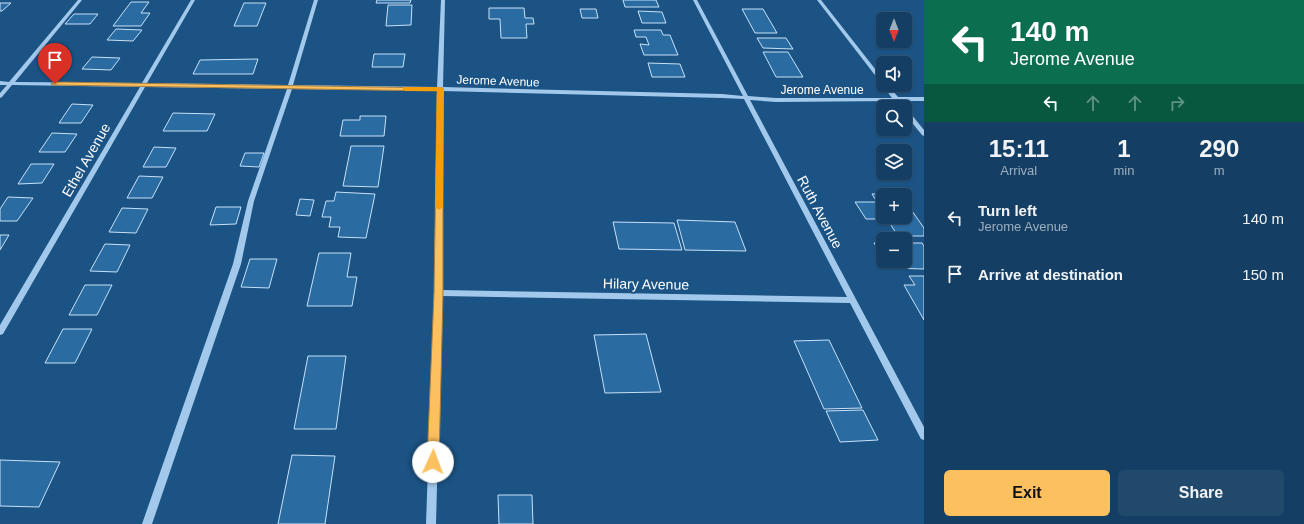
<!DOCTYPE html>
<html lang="en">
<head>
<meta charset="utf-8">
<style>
	:root { --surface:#143e63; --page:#21496c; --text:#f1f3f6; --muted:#9daebe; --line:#335778; --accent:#fcc05f }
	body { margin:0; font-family:Helvetica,sans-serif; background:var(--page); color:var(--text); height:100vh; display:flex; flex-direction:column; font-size:15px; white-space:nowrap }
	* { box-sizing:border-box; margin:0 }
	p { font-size:13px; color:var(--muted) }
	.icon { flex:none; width:22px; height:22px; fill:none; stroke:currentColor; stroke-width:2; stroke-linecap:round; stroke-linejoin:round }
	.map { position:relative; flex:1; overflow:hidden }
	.panel { display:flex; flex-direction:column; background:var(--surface); width:380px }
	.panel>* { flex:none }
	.banner { background:#0b6e4f; color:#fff; overflow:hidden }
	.needle { width:26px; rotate:180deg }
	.controls { position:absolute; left:876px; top:12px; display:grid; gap:8px }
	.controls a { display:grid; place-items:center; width:36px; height:36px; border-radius:6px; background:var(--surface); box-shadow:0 1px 3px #0004,0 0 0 1px var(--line); font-size:20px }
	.pin { position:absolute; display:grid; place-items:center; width:34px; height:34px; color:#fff; margin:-41px -17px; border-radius:50% 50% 50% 0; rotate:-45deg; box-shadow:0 0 4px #0007 }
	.pin .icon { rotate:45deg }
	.me { position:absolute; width:44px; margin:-22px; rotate:2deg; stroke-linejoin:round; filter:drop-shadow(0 0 3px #0008) }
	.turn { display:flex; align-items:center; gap:14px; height:84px; padding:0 20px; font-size:18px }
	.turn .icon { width:52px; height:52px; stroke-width:2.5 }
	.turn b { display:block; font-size:28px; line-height:34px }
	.lanes { display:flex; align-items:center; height:38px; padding:0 20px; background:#0003; justify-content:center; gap:20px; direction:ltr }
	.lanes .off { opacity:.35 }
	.eta { display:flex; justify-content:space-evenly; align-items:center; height:68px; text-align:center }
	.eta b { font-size:24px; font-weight:700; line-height:28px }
	.primary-button { display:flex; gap:8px; margin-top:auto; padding:8px 20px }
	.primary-button a { flex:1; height:46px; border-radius:6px; background:var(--accent); color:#111; font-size:16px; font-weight:700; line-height:46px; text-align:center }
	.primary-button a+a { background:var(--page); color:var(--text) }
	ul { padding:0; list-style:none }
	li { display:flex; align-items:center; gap:12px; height:56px; padding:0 20px }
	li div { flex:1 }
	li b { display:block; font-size:15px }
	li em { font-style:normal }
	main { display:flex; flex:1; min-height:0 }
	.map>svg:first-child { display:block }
	.building { fill:#2a6ba2; stroke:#c7e1f8 }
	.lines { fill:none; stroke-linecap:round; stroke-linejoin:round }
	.minor { fill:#a2c9eb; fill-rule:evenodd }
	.route { fill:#fcc05f; stroke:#a47d3e }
	.slow { fill:#f59e0b }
	.labels { text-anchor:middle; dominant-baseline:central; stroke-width:4; stroke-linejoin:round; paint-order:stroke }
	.far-street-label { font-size:12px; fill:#fff; stroke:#1b5384 }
	.street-label { font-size:14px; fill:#fff; stroke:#1b5384 }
</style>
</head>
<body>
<main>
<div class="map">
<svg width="924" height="524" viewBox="0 0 924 524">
	<rect width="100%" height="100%" fill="#1b5384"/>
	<g class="building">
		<polygon points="377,0 411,0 410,3 376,3"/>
		<polygon points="623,0 656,0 659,7 625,7"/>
		<polygon points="131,2 149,2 141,13 150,13 141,26 113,26"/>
		<polygon points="0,3 11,3 2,11 0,11"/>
		<polygon points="244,3 266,3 257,26 234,26"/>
		<polygon points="388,5 412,5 411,25 386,26"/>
		<polygon points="489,8 524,8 525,18 533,18 534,24 526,24 527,38 501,38 500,19 489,19"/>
		<polygon points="580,9 596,9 598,18 582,18"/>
		<polygon points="742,9 763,9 777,33 755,33"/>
		<polygon points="638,11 662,12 666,23 642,23"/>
		<polygon points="74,14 98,14 90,24 65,24"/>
		<polygon points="116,29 142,30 133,41 107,40"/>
		<polygon points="634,30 661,30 663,35 670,35 678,55 644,55 640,44 649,45 646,37 636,37"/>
		<polygon points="757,38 786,38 793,49 763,48"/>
		<polygon points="763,52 788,52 803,77 776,77"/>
		<polygon points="374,54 405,54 403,67 372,67"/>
		<polygon points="92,57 120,58 111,70 82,69"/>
		<polygon points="258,59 253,74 193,74 200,60"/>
		<polygon points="648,63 680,64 685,77 652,77"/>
		<polygon points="72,104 93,105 81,123 59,123"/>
		<polygon points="173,113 215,114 207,131 163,131"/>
		<polygon points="360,116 386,116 384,136 340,136 343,120 360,120"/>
		<polygon points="52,133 77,134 65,152 39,152"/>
		<polygon points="351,146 384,146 378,187 343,186"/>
		<polygon points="154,147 176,148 166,167 143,167"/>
		<polygon points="245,153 264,153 259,167 240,166"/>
		<polygon points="31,164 54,164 42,183 18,184"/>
		<polygon points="139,176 163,177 152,198 127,198"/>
		<polygon points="336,192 375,194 366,238 338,237 340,227 329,227 331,217 322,217 326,201 334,201"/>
		<polygon points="900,193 901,195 883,195 883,217 905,217 905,201 924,228 924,236 898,236 887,219 866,219 855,202 877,202 872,194"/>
		<polygon points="8,197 33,198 17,221 0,221 0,209"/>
		<polygon points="300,199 314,200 310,216 296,215"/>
		<polygon points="216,207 241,207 236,224 210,225"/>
		<polygon points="122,208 148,209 136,233 109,232"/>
		<polygon points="677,220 735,222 746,251 685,250"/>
		<polygon points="613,222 674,223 682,250 619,249"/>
		<polygon points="0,235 9,235 0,250"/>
		<polygon points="874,243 883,243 883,258"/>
		<polygon points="905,243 922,243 924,246 924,269 889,268 884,261 905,261"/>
		<polygon points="105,244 130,245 117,272 90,271"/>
		<polygon points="319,253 351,253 347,277 357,277 352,306 307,306"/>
		<polygon points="250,259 277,259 269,288 241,287"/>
		<polygon points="909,276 924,276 924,320 904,285 915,285"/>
		<polygon points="85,285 112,285 97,315 69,315"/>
		<polygon points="63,329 92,329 75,363 45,363"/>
		<polygon points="646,334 661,392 605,393 594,335"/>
		<polygon points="829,340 862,408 824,409 794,341"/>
		<polygon points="308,356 346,356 336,429 294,429"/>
		<polygon points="863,410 878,440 840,442 826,411"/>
		<polygon points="292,455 335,456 325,524 278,524"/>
		<polygon points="0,460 60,462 39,507 0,506"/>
		<polygon points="498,495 532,495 533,524 499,524"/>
	</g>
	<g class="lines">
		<g class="minor">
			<path d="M78 0H82L15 82 142 83 191 0H195L147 83 288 85 314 0H318L293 85 437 87 441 0H445L443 87 722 94 743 96 693 0H697L748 96 776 98H892L883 86 882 85 883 84V85H888L898 97H924V101H901L906 107 905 108V107H900L895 101 776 102 750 100 924 427V440L921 439 850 303 442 296 436 524H426L434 293 437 91 292 89 254 201 241 264 152 524H142L233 264 248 201 287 89 145 87 3 334 0 335V325L140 87 12 85 2 97 0 98V93L7 85H0V81L9 82ZM443 91 722 98 744 99 847 297 442 290Z"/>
			<polygon points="817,0 821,0 883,79 883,84 881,83"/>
			<polygon points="905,108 907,109 924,130 924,136 922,135 905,114"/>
		</g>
	</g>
	<polygon class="route" points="55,82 443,88 443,293 439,462 437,467 433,468 429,467 427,462 434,293 437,91 52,85 51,84"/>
	<polygon class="slow" points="403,87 440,87 444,89 443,207 439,210 435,207 437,91 406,91 403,90"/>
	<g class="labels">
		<g class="far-street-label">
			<text transform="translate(498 81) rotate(2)">Jerome Avenue</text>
			<text x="822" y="90">Jerome Avenue</text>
		</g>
		<g class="street-label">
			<text transform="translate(86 160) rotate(-60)">Ethel Avenue</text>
			<text transform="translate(820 212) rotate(62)">Ruth Avenue</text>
			<text transform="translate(646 284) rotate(1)">Hilary Avenue</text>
		</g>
	</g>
</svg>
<div class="controls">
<a><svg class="needle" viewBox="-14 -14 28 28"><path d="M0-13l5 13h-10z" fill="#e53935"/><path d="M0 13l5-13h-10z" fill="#9daebe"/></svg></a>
<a><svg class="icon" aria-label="sound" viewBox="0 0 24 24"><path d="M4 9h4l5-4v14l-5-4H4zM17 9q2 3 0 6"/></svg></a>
<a><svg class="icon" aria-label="search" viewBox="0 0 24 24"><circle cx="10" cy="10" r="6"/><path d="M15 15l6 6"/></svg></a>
<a><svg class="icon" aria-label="layers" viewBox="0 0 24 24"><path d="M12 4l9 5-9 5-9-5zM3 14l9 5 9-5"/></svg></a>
<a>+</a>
<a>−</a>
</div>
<div class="pin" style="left:55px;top:84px;background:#d93025"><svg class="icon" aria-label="arrive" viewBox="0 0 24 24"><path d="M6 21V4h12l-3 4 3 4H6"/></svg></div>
<svg class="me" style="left:433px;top:462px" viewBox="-20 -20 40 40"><circle r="19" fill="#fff"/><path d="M0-13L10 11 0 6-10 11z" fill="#fcc05f"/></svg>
</div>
<section class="panel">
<div class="banner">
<div class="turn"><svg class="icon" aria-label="left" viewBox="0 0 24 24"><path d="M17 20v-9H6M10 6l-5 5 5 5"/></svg><div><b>140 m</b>Jerome Avenue</div></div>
<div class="lanes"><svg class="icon" aria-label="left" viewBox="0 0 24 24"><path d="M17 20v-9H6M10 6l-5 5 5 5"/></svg><svg class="icon off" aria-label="ahead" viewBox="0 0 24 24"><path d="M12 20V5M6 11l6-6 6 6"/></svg><svg class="icon off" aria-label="ahead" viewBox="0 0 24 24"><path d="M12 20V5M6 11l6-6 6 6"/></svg><svg class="icon off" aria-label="right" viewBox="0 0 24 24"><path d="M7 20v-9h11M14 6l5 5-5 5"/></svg></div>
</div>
<div class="eta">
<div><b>15:11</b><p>Arrival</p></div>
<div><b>1</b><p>min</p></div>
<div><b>290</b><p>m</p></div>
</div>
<ul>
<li><svg class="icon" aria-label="left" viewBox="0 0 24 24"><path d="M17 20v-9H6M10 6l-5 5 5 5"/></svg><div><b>Turn left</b><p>Jerome Avenue</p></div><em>140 m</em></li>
<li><svg class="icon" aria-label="arrive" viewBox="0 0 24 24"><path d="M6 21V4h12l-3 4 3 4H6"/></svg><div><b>Arrive at destination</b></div><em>150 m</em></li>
</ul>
<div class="primary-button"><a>Exit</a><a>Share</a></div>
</section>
</main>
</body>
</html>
